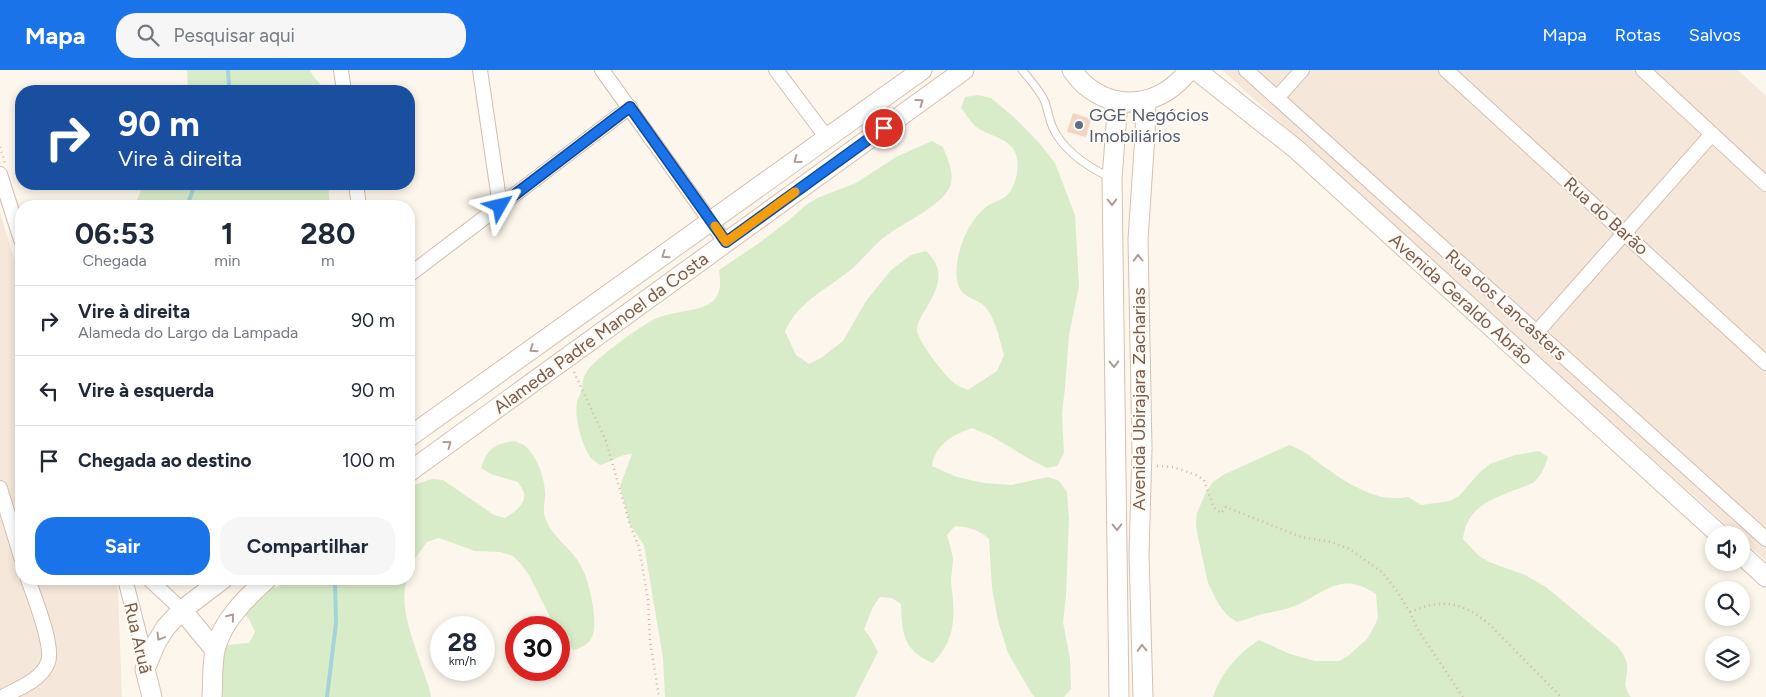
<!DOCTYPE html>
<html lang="pt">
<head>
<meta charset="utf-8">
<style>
	:root { --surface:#fff; --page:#f6f6f7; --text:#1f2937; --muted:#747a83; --line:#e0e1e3; --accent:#1a73e8 }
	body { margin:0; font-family:Figtree,sans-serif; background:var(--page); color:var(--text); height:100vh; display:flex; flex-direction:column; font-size:19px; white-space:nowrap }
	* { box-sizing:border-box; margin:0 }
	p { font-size:16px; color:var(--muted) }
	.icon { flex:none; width:28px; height:28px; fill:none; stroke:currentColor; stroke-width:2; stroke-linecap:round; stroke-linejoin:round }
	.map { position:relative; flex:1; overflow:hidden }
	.drawer { position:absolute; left:15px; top:130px; width:400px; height:385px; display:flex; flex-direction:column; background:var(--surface); border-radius:20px; box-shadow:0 2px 8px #0003 }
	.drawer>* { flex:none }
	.top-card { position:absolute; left:15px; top:15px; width:400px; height:105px; border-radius:20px; box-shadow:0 2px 8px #0003; background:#1a4fa0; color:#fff; overflow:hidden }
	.controls { position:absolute; left:1705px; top:456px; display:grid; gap:10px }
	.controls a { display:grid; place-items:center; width:45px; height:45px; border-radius:50%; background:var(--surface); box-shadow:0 2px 8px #0003; font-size:25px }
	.speed { position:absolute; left:430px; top:546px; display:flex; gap:10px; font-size:25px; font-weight:700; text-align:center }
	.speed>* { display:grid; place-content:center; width:65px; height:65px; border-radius:50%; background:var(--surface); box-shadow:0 2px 8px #0003; line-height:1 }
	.speed small { font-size:12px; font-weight:400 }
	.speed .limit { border:8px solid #d22; background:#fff; color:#111 }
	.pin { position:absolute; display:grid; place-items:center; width:42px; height:42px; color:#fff; margin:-21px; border:2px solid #fff; border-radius:50%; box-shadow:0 1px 5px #0007 }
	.me { position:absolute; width:55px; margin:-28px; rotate:53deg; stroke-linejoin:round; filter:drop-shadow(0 0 4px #0008) }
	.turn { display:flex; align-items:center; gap:18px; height:105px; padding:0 20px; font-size:22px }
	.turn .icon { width:65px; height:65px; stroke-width:2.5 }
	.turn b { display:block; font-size:35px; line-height:42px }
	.eta { display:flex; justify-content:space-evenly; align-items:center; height:85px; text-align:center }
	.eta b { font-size:30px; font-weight:700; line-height:35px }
	.action { display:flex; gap:10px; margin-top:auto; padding:10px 20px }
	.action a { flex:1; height:58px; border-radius:20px; background:var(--accent); color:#fff; font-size:20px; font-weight:700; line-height:58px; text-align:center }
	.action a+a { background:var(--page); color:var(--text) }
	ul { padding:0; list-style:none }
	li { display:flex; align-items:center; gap:15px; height:70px; padding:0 20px; border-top:1px solid var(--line) }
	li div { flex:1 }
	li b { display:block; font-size:19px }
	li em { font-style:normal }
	header { display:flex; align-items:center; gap:30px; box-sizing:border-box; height:70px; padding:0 25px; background:var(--accent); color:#fff }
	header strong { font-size:24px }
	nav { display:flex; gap:28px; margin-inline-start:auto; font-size:18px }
	.search { width:350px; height:45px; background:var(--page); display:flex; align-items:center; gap:12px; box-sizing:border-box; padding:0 18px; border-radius:20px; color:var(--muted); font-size:19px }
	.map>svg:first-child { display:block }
	.residential { fill:#f5e8da }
	.green { fill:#d8ecc9 }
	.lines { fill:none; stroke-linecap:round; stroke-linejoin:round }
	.stream { stroke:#a5d3da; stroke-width:4 }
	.building { fill:#f3d5c3 }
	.lane-casing { stroke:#d1beb0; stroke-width:9 }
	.street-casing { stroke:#d1beb0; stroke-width:16 }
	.secondary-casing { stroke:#d6c0b0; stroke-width:21 }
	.path { stroke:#d9b8a5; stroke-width:2.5; stroke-dasharray:1 4; stroke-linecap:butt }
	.lane { stroke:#fff; stroke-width:7 }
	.street { stroke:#fff; stroke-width:14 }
	.secondary { stroke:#fff; stroke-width:19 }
	.oneway { stroke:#af9d94 }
	.route-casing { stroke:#114b97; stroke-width:12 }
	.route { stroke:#1a73e8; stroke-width:9 }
	.slow { stroke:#f59e0b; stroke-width:9 }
	.service-dot { fill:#5c6f8a; stroke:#fffaf3; stroke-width:2 }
	.labels { text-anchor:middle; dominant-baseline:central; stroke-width:4; stroke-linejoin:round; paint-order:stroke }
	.service-label { font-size:18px; fill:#4e5e75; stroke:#fffaf3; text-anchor:start }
	.street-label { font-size:18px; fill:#7a5c4d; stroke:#fffaf3 }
</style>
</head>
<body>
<header>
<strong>Mapa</strong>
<div class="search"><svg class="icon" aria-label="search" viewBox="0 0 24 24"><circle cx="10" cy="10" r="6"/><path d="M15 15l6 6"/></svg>Pesquisar aqui</div>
<nav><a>Mapa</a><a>Rotas</a><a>Salvos</a></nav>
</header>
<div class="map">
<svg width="1766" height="627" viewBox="0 0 1766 627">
	<rect width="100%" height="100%" fill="#fdf6ec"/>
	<g class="residential">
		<polygon points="1222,0 1738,0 1766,26 1766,491 1741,468 1741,465 1737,465"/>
		<polygon points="0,143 21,210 21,509 114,509 118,520 122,627 0,627"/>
	</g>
	<g class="green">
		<polygon points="187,0 310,0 313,6 326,21 188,21"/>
		<path d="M978 25 991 28 1015 48 1041 75 1055 93 1075 145 1079 216 1069 265 1065 318 1062 343 1064 383 1057 396 1047 398 1033 391 991 366 972 358C953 365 935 374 932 396L957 407 984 413 1011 415 1048 407 1059 411 1067 422 1069 448 1066 526 1063 552 1070 589 1071 619 1064 627H1035L1032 624 1008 583 998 551 992 518 989 469C978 459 969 457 955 456L947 465C949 473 952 481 953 489 953 496 951 504 951 512 955 544 957 568 933 593 903 581 902 563 901 534L892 528 880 527 873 537 864 559 871 569 878 582 855 627H665L663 588 644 475 630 455 620 416 632 384C619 384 612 392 600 395 597 393 593 390 591 388 582 376 574 347 577 333 577 329 580 326 581 322 583 314 582 309 587 301 596 288 643 254 657 248 673 241 704 242 715 229 722 220 720 210 719 200L759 173 788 151 806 135 817 128 856 113 896 87 932 71 943 77C947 88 954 101 951 114 945 134 907 151 890 163 876 172 866 186 854 197 829 219 800 229 785 261L796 285 809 294 821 288 843 271 866 231 891 200 911 185 926 181C947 201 938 217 926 239 922 245 917 252 917 260 917 270 945 306 954 313 958 316 963 318 968 320L997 301 1004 285C1000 271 996 251 987 239 977 226 959 230 957 209 954 185 967 152 986 137 992 132 1000 131 1006 126 1017 117 1021 92 1014 80 1005 66 987 66 975 56 970 51 966 44 961 38L965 27Z"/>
		<polygon points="143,114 328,114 330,136 135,136"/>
		<path d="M515 371C518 373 523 374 525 376 537 386 544 407 545 421 546 430 542 439 545 447 551 467 572 478 581 496 589 510 599 552 592 567 589 574 582 577 575 580 563 573 559 572 559 558L555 557 529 505 521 494 513 486 500 482 475 481 439 468 427 472 414 490 409 503V417L431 409 443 410 494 445 505 448C513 443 526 435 524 423 523 419 519 414 518 412L491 404 481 398C487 379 495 373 515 371Z"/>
		<path d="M1289 375C1301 379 1309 385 1319 393 1344 411 1376 434 1408 427L1421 435 1450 431 1459 426 1480 402 1490 394 1515 385 1539 381 1548 387C1545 395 1542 405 1535 411 1531 415 1522 417 1517 419 1491 429 1466 438 1463 469L1479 486 1489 492 1525 505 1546 517 1617 576C1622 582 1626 587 1627 595 1629 609 1620 613 1631 627H1213C1221 603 1238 583 1259 570L1290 584 1315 591H1339L1349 585 1367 569 1373 559 1378 548 1376 524C1341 501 1328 521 1297 535 1286 540 1275 541 1263 544 1254 546 1246 550 1237 552L1227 545 1219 535 1208 513 1198 467 1196 455 1197 443 1206 422 1213 412 1223 405Z"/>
		<path d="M287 509H407C399 535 411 564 419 589 423 602 429 614 431 627H221L219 622 220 586 226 575 249 573 255 562 250 551 243 542 267 519 278 517Z"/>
	</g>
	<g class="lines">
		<g class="stream">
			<polyline points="227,21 229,16 228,0"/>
			<polyline points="187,136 195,114"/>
			<polyline points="327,627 336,553 335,509"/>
		</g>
	</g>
	<polygon class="building" points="1073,43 1091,49 1086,67 1067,62"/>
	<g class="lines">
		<defs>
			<path id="lane" d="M1022 0C1030 10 1040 20 1045 32 1048 40 1049 50 1053 58 1064 82 1088 97 1111 108"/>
			<g id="street">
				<polyline points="341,0 344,21"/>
				<polyline points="480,0 500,136"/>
				<polyline points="602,0 726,173"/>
				<polyline points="776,0 827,68"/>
				<polyline points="1246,0 1766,469"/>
				<polyline points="1446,0 1766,293"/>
				<polyline points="1643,0 1766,114"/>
				<polyline points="1277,28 1302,0"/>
				<polyline points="0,104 21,170"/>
				<polyline points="356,114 359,136"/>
				<polyline points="409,205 630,37"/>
				<polyline points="1537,262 1712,64"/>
				<polyline points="0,418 21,487"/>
				<polyline points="125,509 146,590 145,598"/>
				<polyline points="149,509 182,540"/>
				<path d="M2 627C17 619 42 610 48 592 54 575 34 527 28 509"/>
			</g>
			<g id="secondary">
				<path d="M1072 0C1076 5 1080 11 1085 15 1120 44 1163 34 1189 0"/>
				<polyline points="1196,0 1296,79 1720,465"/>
				<polyline points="1118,31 1112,108 1119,627"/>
				<polyline points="409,367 922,0"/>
				<polyline points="409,402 964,0"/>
				<polyline points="1741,484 1766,507"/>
				<polyline points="182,540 215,580"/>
				<polyline points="152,627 145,599 156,573 166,557 182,540 223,509"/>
				<path d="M212 627C213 612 212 595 215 580 222 551 246 528 267 509"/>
				<polyline points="1143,627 1139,484 1142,379 1138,169 1145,65 1146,31"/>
			</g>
		</defs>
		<use href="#lane" class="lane-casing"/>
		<use href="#street" class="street-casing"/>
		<use href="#secondary" class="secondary-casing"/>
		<g class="path">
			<polyline points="0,77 5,93"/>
			<polyline points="574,302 606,371 630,455 639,477 648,530 650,571 659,627"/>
			<polyline points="1157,396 1173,397 1196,405 1204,410 1214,438 1221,443 1226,437 1301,467 1331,472 1350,479 1383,503 1397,521 1410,542 1418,560 1463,627"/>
			<path d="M1410 542C1442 528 1462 532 1488 553L1561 627"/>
		</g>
		<use href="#lane" class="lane"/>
		<use href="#street" class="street"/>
		<use href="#secondary" class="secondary"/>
	</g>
	<defs><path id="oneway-chevron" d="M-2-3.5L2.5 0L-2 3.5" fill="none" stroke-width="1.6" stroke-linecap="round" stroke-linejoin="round" transform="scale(1.25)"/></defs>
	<g class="oneway">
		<use href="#oneway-chevron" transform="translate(920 32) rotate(-36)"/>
		<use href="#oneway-chevron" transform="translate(797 90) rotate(144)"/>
		<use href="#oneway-chevron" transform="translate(1112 132) rotate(89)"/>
		<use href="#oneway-chevron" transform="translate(665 185) rotate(145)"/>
		<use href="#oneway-chevron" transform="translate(1138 188) rotate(-91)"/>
		<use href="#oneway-chevron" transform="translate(533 279) rotate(145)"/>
		<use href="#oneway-chevron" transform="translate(1114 294) rotate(89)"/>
		<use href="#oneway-chevron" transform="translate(448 374) rotate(-36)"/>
		<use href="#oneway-chevron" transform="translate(1117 457) rotate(89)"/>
		<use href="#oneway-chevron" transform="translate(231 547) rotate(-52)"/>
		<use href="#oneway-chevron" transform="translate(160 567) rotate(121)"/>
		<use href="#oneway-chevron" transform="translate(1142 578) rotate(-92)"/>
	</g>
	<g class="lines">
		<defs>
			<polyline id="route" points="500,136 630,37 726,172 884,58"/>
		</defs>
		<use href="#route" class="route-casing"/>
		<use href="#route" class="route"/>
		<polyline class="slow" points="715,156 726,172 795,122"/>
	</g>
	<circle class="service-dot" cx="1079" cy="55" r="5"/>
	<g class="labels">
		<g class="service-label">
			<text x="1089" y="45">GGE Negócios<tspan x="1089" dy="21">Imobiliários</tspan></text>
		</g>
		<g class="street-label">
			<text transform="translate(1606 146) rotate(42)">Rua do Barão</text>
			<text transform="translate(1461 229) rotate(42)">Avenida Geraldo Abrão</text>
			<text transform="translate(1506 235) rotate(42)">Rua dos Lancasters</text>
			<text transform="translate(601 263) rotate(-36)">Alameda Padre Manoel da Costa</text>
			<text transform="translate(1139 329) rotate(-90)">Avenida Ubirajara Zacharias</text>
			<text transform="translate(138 568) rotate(77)">Rua Aruã</text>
		</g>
	</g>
</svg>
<div class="controls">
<a><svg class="icon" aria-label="sound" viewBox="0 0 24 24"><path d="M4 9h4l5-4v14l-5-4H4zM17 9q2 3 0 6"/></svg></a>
<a><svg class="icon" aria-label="search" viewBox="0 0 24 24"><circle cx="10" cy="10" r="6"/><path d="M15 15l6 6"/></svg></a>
<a><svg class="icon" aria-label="layers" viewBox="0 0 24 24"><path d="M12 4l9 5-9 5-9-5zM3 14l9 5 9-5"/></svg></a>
</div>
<div class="speed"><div>28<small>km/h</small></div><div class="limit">30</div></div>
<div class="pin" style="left:884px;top:58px;background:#d93025"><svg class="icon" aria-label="arrive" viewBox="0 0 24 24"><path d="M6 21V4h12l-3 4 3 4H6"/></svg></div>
<svg class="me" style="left:500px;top:136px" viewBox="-20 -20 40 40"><path d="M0-17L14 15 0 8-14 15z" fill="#1a73e8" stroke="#fff" stroke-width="4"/></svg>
<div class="top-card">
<div class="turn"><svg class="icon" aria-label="right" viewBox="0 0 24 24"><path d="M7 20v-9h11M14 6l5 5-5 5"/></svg><div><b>90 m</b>Vire à direita</div></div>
</div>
<section class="drawer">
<div class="eta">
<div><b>06:53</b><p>Chegada</p></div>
<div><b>1</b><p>min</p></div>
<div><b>280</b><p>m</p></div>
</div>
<ul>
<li><svg class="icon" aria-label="right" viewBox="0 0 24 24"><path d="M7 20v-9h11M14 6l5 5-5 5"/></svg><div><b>Vire à direita</b><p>Alameda do Largo da Lampada</p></div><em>90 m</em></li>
<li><svg class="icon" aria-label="left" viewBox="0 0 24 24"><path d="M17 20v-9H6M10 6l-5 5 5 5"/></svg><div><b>Vire à esquerda</b></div><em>90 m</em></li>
<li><svg class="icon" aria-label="arrive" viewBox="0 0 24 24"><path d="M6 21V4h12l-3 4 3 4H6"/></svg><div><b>Chegada ao destino</b></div><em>100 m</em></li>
</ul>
<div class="action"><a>Sair</a><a>Compartilhar</a></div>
</section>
</div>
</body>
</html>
